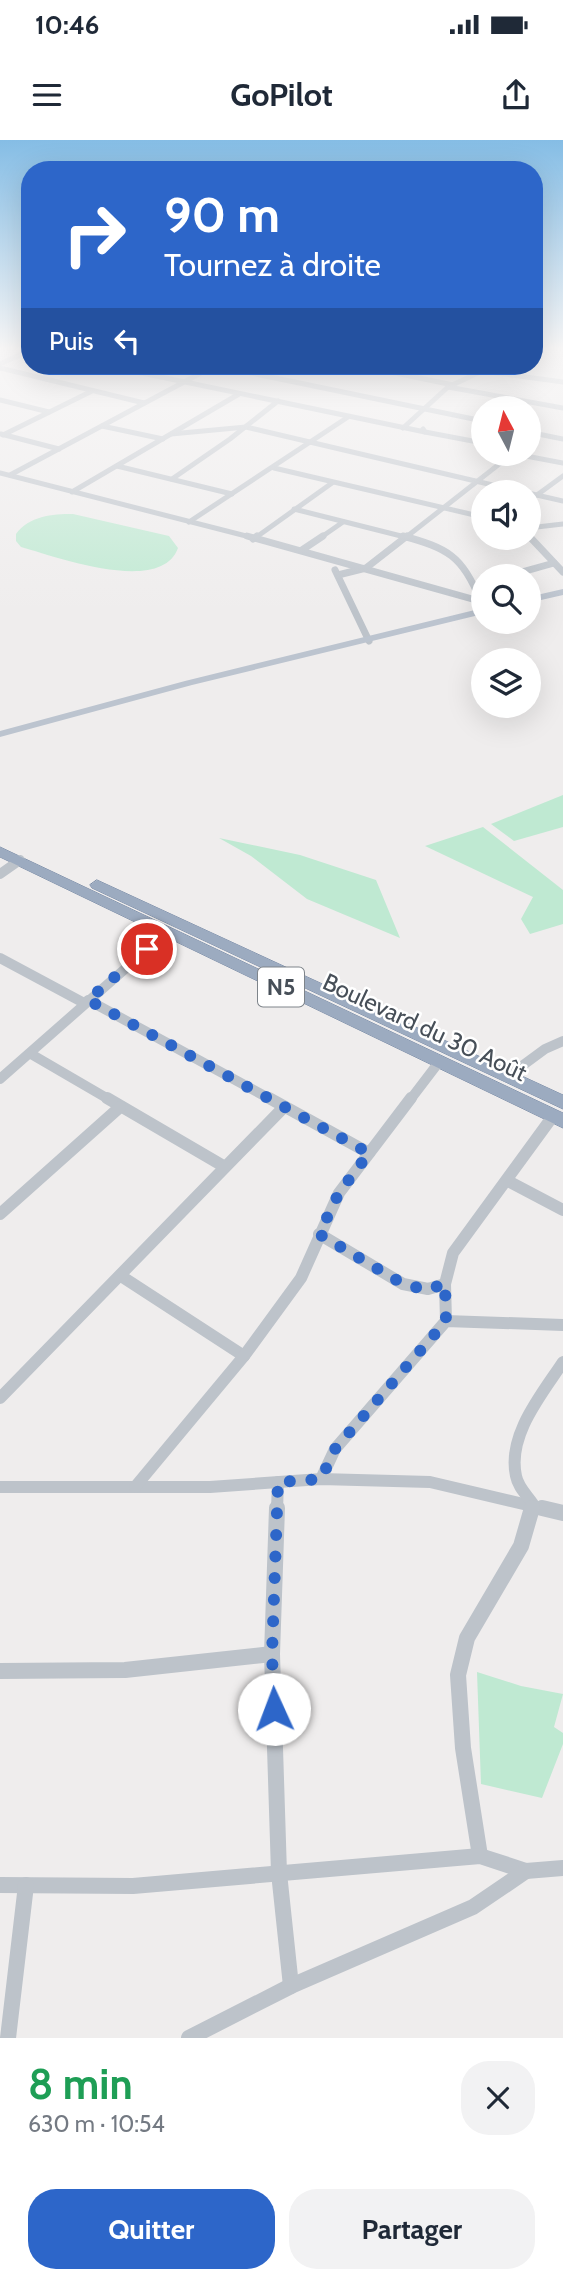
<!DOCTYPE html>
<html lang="fr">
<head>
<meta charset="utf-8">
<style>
	:root { --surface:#fff; --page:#f2f2f3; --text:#1f2937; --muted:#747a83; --accent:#2d66c9 }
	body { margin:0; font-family:Cabin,sans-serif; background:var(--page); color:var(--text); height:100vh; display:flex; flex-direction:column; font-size:26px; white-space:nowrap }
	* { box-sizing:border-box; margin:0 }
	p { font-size:23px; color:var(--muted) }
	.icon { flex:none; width:38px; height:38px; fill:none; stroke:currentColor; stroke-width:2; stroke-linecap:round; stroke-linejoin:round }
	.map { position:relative; height:1898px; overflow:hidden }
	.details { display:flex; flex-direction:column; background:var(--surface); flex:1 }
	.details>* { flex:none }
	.hud { position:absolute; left:21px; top:21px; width:522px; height:214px; border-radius:28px; box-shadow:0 7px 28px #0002; background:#2d66c9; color:#fff; overflow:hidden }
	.needle { width:46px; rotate:353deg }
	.buttons { position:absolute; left:471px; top:256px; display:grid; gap:14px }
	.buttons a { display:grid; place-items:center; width:70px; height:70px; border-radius:50%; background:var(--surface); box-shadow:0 7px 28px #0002; font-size:35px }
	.pin { position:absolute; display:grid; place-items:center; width:60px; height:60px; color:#fff; margin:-30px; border:4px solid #fff; border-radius:50%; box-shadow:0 2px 7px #0007 }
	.me { position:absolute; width:77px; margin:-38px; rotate:358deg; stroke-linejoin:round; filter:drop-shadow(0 0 5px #0008) }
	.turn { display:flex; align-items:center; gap:24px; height:147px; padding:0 28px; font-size:32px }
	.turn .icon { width:91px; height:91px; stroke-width:2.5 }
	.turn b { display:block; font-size:49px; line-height:60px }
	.then { display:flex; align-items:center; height:66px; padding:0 28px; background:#0003; gap:14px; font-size:26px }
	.round { display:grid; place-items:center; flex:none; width:74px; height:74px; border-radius:28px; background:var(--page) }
	.summary { display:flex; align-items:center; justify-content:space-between; height:119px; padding:0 28px }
	h1 { font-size:42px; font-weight:700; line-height:52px; color:#1e9e55 }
	.primary-button { display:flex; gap:14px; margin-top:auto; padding:14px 28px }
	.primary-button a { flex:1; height:80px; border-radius:28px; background:var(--accent); color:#fff; font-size:28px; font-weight:700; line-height:80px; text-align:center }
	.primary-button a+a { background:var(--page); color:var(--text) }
	.status { display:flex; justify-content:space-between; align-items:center; height:49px; padding:0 35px; background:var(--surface); direction:ltr }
	.status svg { height:19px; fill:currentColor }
	header { display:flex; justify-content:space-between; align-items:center; height:91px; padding:0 28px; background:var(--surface); font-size:32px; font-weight:700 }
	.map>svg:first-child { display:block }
	.green { fill:#bfe9d2 }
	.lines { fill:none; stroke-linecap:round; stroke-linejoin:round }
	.trunk-casing { stroke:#7587a2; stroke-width:1 }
	.minor-far4 { stroke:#bdc3ca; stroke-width:5 }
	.minor-far3 { stroke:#bdc3ca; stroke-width:7 }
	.minor-far2 { stroke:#bdc3ca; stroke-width:10 }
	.minor-far1 { stroke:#bdc3ca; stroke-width:12 }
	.minor { stroke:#bdc3ca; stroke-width:16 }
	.secondary { fill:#bcc4cf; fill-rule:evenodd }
	.trunk { fill:#9cabc0; fill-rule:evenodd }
	.route { stroke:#2d66c9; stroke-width:12; stroke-dasharray:0 21.6 }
	.labels { text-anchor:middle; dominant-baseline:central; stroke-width:5; stroke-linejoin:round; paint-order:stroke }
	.shield { fill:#fff; stroke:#7e848a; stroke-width:2 }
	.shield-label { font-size:23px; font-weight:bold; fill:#474f58 }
	.street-label { font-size:24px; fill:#474f58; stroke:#fff }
</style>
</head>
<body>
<div class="status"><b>10:46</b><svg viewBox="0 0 49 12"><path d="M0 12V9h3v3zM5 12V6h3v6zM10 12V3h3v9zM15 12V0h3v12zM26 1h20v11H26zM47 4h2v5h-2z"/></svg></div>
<header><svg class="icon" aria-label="menu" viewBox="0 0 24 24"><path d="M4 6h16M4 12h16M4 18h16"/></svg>GoPilot<svg class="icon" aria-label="share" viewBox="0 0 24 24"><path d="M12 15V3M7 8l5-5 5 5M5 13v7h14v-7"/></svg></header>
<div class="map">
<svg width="563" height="1898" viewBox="0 0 563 1898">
	<rect width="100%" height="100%" fill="#efeded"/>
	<g class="green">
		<path d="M73 374 169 396 178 408C161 456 54 416 21 407L16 401V394C29 376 52 374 73 374Z"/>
		<polygon points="563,655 563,687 514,701 491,684"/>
		<polygon points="483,687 563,750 563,784 530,794 521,779 533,757 425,706"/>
		<polygon points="219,698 300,715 376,740 400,798 307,759 251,716"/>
		<polygon points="477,1532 521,1546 563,1554 554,1587 563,1593 563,1604 542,1658 481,1644"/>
	</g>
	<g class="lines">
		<defs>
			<g id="trunk">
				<polygon points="0,707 563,973 563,988 0,717"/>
				<polygon points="97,740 563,955 563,969 92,748 90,745"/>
			</g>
		</defs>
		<use href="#trunk" class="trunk-casing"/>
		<g class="minor-far4">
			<polyline points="0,224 30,210"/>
			<polyline points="108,226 425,292"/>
			<polyline points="217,226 483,281"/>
			<polyline points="362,226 453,245"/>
			<polyline points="0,228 144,263"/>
			<polyline points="258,234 274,226"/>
			<polyline points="448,247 563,268"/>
			<polyline points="0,260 49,272"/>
			<polyline points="102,286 163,299"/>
			<polyline points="403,288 448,247 482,231 563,242"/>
			<polyline points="423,289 425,292 483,303"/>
			<polyline points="528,292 563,299"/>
			<polyline points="1,294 59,309"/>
			<polyline points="171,294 246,287 522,352"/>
			<polyline points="3,295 92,251"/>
			<polyline points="510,313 563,323"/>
			<polyline points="117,326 232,354"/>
			<polyline points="274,328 483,377"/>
			<polyline points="0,333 254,398"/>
			<polyline points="10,335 214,226"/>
			<polyline points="172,339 230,299 278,261"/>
			<polyline points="72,352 239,254"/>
			<polyline points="528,353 563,361"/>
			<polyline points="537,355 563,336"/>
			<polyline points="294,369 409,398"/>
			<polyline points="189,382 348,277"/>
			<polyline points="528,388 563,384"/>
			<polyline points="528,395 531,398"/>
			<polyline points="255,398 332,343"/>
			<polyline points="320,398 343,382"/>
			<polyline points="405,398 512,314"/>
		</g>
		<g class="minor-far3">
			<polyline points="247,396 483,462"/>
			<path d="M403 396C447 408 463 416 480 460"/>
			<polyline points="529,396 563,432"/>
			<polyline points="253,399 257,396"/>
			<polyline points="302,410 323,396"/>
			<polyline points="335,430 369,501"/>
			<polyline points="338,435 366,428 407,396"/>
			<polyline points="508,436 554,423"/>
		</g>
		<g class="minor-far2">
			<polyline points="0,734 20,720"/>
			<polyline points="0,818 84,863"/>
			<polyline points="88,860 272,960"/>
			<polyline points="31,914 110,960"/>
			<polyline points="507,937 545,909 563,901"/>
			<polyline points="0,939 167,792"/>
			<polyline points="410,960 439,922"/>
		</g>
		<g class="minor-far1">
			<polyline points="107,958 225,1027"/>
			<polyline points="269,958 369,1013"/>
			<polyline points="508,1041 563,1070"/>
			<polyline points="0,1074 120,967"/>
			<polyline points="319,1094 403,1144 428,1149 445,1144"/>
			<polyline points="121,1136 244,1216"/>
			<polyline points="446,1181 445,1144 453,1113 553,976"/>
			<polyline points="0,1258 284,967"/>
			<polyline points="321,1339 335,1309 446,1181 563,1185"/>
			<polyline points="0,1347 210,1347 321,1339 430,1342 549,1370"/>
			<polyline points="135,1347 244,1216 301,1138 339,1053 411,958"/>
			<polyline points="277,1370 278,1342"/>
			<path d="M531 1370 533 1364C527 1355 518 1347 516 1336 507 1295 542 1254 563 1222"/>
		</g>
		<g class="minor">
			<polyline points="277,1368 272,1514 279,1733 291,1846"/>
			<polyline points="542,1368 563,1373"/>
			<polyline points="0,1531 125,1530 272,1514"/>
			<polyline points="480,1716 463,1608 458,1535 467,1498 521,1406 532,1368"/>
			<polyline points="0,1745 133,1746 480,1716 526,1731 563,1728"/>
			<polyline points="8,1898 26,1745"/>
			<polyline points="189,1898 291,1846 473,1767 526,1731"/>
		</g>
		<g class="secondary">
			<polygon points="563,449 563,455 528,463 528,457"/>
			<polygon points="483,468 483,474 192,545 0,597 0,591 185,541"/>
		</g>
		<use href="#trunk" class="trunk"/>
	</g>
	<linearGradient id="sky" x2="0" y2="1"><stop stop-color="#85bde5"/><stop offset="0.44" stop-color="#f8f7f7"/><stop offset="1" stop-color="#f8f7f7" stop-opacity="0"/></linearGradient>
	<rect width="563" height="473" fill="url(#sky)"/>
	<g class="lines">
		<polyline class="route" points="147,809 88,860 369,1013 339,1053 319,1094 403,1144 428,1150 445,1143 446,1181 335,1309 321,1339 278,1342 272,1514 274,1569"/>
	</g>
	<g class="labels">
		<rect class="shield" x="258" y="827.5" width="46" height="39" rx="5"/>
		<g class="shield-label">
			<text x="281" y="847">N5</text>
		</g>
		<g class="street-label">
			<text transform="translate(425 887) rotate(25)">Boulevard du 30 Août</text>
		</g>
	</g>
</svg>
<div class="buttons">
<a><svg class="needle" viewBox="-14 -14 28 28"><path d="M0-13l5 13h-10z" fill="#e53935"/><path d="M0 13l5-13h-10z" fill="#747a83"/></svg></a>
<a><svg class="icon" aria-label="sound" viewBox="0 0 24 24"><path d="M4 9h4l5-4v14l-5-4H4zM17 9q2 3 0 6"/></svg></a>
<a><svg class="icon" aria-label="search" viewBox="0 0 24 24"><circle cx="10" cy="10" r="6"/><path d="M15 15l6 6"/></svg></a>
<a><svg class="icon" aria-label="layers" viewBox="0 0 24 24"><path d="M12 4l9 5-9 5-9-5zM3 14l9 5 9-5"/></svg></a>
</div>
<div class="pin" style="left:147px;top:809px;background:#d93025"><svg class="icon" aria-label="arrive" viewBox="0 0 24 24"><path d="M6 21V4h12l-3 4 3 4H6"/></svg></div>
<svg class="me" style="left:274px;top:1569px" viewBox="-20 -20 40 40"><circle r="19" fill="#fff"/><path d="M0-13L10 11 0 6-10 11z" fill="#2d66c9"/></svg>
<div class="hud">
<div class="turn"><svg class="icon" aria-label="right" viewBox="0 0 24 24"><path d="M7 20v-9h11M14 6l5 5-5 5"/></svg><div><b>90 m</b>Tournez à droite</div></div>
<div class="then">Puis<svg class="icon" aria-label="left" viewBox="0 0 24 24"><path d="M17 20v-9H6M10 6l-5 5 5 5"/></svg></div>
</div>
</div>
<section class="details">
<div class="summary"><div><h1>8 min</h1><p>630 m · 10:54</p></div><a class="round"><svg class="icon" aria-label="close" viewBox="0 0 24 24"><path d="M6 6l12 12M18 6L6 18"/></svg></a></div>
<div class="primary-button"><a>Quitter</a><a>Partager</a></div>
</section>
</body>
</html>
